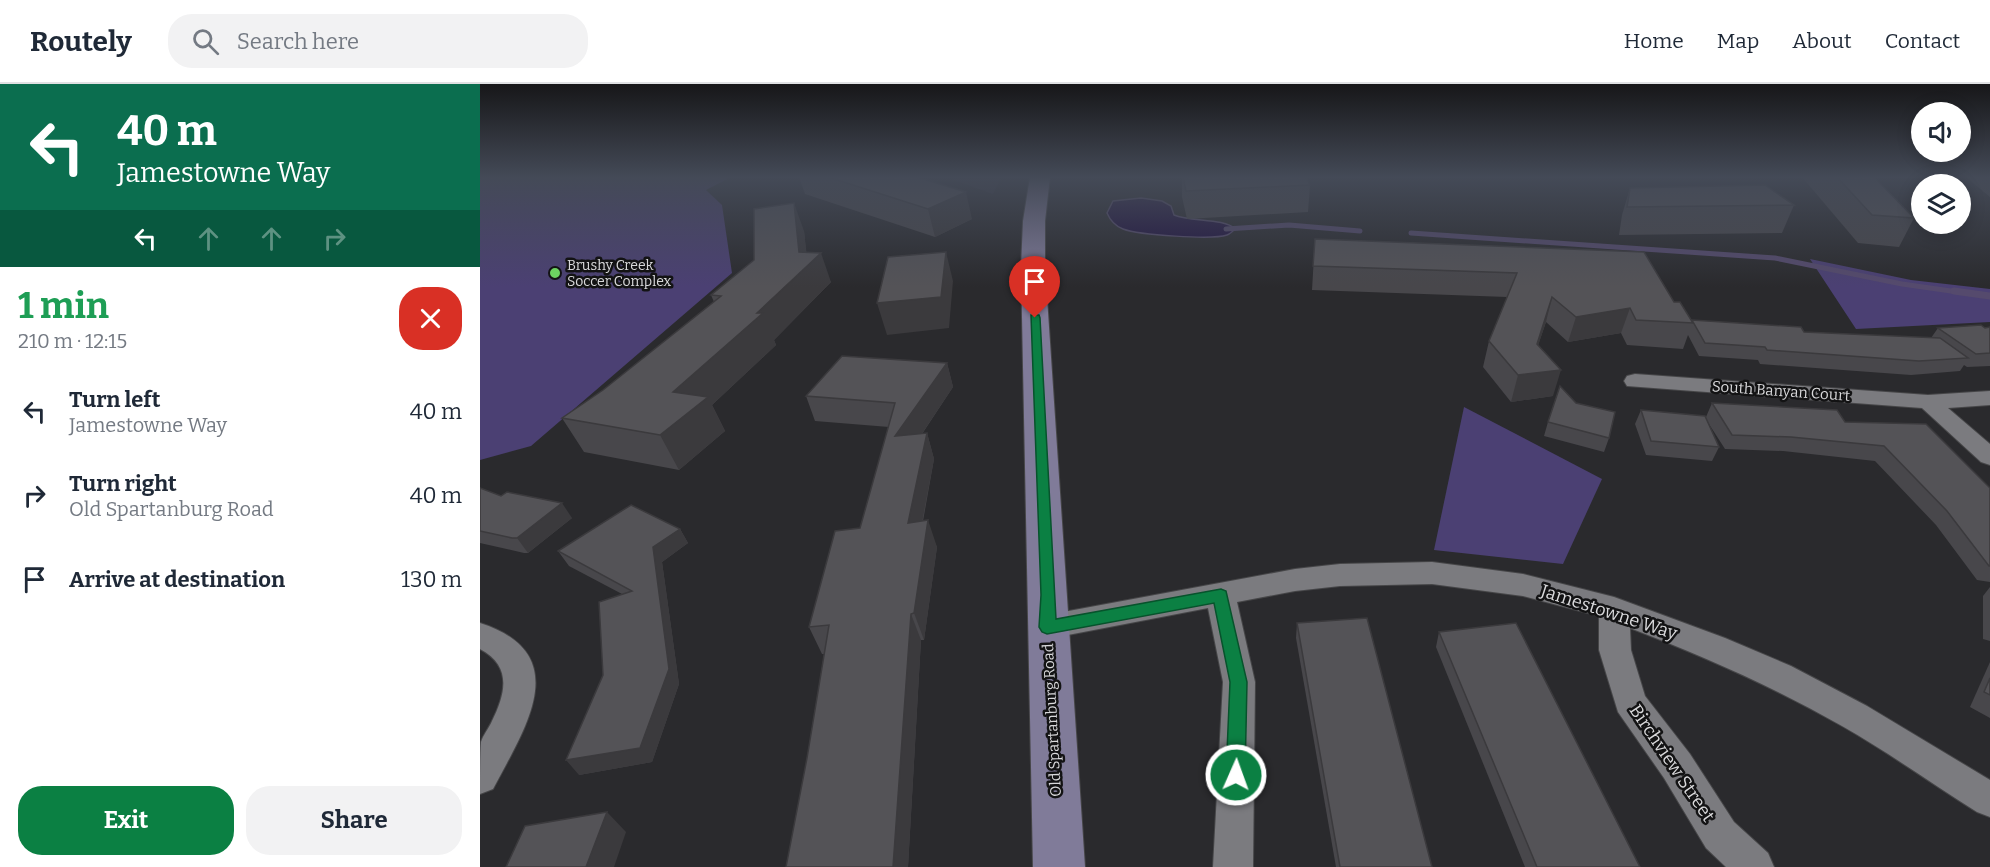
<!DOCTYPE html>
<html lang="en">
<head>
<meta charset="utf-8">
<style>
	:root { --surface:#fff; --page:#f2f2f3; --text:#1f2937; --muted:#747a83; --line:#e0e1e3; --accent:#0b8043 }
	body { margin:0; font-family:Bitter,serif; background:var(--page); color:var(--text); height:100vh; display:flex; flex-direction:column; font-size:22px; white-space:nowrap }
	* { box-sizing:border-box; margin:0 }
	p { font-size:20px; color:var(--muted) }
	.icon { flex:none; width:33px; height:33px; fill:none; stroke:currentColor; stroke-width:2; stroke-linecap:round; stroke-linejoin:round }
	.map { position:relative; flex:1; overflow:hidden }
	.side { display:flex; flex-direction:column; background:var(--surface); width:480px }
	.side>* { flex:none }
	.guide { background:#0b6e4f; color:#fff; overflow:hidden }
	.tools { position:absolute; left:1431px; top:18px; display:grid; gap:12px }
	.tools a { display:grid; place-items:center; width:60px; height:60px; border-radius:50%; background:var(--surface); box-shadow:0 3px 15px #0003; font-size:30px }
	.pin { position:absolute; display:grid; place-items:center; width:51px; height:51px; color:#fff; margin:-62px -26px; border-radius:50% 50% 50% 0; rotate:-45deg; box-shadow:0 0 6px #0007 }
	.pin .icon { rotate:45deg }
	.me { position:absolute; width:66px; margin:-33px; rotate:2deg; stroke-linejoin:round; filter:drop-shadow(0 0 4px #0008) }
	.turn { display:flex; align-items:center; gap:21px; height:126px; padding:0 18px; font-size:27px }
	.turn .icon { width:78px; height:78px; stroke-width:2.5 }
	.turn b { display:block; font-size:42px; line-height:51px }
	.lanes { display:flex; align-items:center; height:57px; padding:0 18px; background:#0003; justify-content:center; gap:30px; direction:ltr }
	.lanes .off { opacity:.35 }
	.round { display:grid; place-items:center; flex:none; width:63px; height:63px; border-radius:24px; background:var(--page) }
	.overview { display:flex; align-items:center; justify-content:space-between; height:102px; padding:0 18px }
	h1 { font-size:36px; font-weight:700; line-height:45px; color:#1e9e55 }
	.button { display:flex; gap:12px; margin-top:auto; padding:12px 18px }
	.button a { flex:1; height:69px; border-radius:24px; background:var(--accent); color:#fff; font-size:24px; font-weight:700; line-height:69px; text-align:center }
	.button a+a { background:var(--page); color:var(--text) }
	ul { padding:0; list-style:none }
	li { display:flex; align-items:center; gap:18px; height:84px; padding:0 18px }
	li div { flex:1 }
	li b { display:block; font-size:22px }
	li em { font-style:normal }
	header { display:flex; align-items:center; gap:36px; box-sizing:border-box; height:84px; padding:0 30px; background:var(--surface); border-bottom:2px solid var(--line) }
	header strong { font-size:28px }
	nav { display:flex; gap:33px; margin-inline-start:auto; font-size:21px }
	.search { width:420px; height:54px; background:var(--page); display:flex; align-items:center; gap:15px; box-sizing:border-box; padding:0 21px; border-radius:24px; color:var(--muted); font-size:22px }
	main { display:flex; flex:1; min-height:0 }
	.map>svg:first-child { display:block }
	.built { fill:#34323c }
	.green { fill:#4b4073 }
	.water { fill:#1d0d3e; stroke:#554a6d; stroke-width:1.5 }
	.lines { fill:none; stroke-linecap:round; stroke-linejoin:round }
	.stream-far1 { stroke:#554a6d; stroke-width:5 }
	.stream { stroke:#554a6d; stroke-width:7 }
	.minor-casing { stroke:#464648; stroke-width:2 }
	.secondary-casing { stroke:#464648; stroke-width:2 }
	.minor { fill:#7b7b7f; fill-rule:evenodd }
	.secondary { fill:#807b99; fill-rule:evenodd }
	.wall { fill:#48474b }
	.shaded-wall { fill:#3b3a3d }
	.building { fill:#545357; stroke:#3b3a3d; stroke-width:1.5 }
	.route { fill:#0b8043; stroke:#07532c; stroke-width:1.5 }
	.poi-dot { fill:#6dd361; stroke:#131314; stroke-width:2 }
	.labels { text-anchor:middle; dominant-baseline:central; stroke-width:5; stroke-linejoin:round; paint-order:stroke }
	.far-poi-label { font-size:14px; fill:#d9d9db; stroke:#131314; text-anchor:start }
	.street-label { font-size:15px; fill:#d9d9db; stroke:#131314 }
	.near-street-label { font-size:18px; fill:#d9d9db; stroke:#131314 }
</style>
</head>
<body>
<header>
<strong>Routely</strong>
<div class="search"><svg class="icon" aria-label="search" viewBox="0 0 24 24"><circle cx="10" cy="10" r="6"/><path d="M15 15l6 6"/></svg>Search here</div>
<nav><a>Home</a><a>Map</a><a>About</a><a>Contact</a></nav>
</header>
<main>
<section class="side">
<div class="guide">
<div class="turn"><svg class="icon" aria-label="left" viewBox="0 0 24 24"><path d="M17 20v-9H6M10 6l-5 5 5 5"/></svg><div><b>40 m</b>Jamestowne Way</div></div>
<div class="lanes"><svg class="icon" aria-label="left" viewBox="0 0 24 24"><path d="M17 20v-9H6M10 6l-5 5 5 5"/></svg><svg class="icon off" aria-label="ahead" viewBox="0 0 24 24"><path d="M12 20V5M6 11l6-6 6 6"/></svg><svg class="icon off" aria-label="ahead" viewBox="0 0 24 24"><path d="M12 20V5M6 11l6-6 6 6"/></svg><svg class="icon off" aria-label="right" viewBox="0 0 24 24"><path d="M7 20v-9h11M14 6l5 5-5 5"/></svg></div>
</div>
<div class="overview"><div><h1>1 min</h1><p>210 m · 12:15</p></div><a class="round" style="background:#d93025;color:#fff"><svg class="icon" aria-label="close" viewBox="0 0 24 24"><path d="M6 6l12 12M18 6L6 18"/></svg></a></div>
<ul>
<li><svg class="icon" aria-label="left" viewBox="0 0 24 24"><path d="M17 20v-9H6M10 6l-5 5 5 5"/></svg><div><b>Turn left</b><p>Jamestowne Way</p></div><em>40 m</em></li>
<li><svg class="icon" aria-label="right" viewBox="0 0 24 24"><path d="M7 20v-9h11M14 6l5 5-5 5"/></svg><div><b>Turn right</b><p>Old Spartanburg Road</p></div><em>40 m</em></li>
<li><svg class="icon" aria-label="arrive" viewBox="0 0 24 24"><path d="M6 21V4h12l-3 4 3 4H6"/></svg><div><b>Arrive at destination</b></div><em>130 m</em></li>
</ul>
<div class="button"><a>Exit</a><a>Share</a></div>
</section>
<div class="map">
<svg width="1510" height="783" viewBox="0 0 1510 783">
	<rect width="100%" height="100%" fill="#2a2a2d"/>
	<polygon class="built" points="465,93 522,93 513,110"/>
	<g class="green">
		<polygon points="0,93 251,93 226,106 242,121 252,189 51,362 0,376"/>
		<polygon points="1330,175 1431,196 1510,205 1510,238 1376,245"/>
		<polygon points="984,323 1122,395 1083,480 954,466"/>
	</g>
	<path class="water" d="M661 114 682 117 691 122 694 131C711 138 744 134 755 145 752 148 750 150 747 151 732 156 659 151 643 145 635 142 630 136 627 129L633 117Z"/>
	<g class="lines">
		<g class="stream-far1">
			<polyline points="746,145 809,141 880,147"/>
			<polyline points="931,149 1295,174 1422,200 1485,209"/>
		</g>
		<polyline class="stream" points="1474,207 1510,212"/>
		<defs>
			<g id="minor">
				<polygon points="1155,290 1448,311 1510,307 1510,321 1468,324 1510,360 1510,381 1501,378 1442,324 1147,302 1144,297 1147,292"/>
				<path d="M952 478 1043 490 1134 513 1245 554 1311 582 1387 622 1510 696V733L1497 728C1452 700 1408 668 1362 642 1294 603 1223 572 1150 544L1151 566 1165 612 1210 670 1254 738 1288 769 1294 783H1246L1226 764 1184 694 1138 628 1119 566V532L1043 512 952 500 860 502 815 507 757 518 775 598 773 783H733L743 598 728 524 567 555 556 552 552 543 556 534 567 531 815 485 860 480Z"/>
				<path d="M0 539C96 570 45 644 13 705L0 710C0 696 0 670 1 658 3 651 9 644 12 637 26 609 32 582 0 565Z"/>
			</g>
			<polygon id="secondary" points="550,93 570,93 565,137 565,183 605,783 553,783 541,183 543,137"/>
		</defs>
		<use href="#minor" class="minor-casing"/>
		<use href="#secondary" class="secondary-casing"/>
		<use href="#minor" class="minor"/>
		<use href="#secondary" class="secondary"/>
	</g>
	<g class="wall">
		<polygon points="319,93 437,93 492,135 455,153 325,110"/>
		<polygon points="702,93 826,93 830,101 828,128 707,135 702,113"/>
		<polygon points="1322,93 1394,93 1434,134 1419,163 1378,159"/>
		<polygon points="1486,93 1510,93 1510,113"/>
		<polygon points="1150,104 1314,121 1302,149 1139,151 1142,131"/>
		<polygon points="324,147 326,168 351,198 294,256 296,261 232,321 245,347 199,386 104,368 82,334 123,306 234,218 231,211 274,176"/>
		<polygon points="835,155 1164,168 1194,218 1212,238 1212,236 1324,248 1451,254 1458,244 1510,243 1510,282 1487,283 1484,281 1480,287 1431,291 1280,280 1278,276 1219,272 1208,251 1203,265 1147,261 1141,249 1088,258 1066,238 1058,261 1073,312 1031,318 1003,283 1009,257 1027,213 832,206"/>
		<polygon points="467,279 473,303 442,350 447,349 454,375 443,437 457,463 444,556 441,556 428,783 306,783 327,674 344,570 342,570 329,543 380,444 409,343 335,337 326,312"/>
		<polygon points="1232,319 1365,338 1510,404 1510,498 1497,496 1456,441 1395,377 1303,367 1245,365 1227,337 1239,363 1232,377 1166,371 1155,340 1161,326 1226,333"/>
		<polygon points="1068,338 1129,354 1124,368 1064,352"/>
		<polygon points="0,404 21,412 92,434 48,469 44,469 0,459"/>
		<polygon points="200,445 208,459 182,478 199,600 172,678 99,691 142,510 89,482 78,467"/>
		<polygon points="1510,503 1510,557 1503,555 1503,512"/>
		<polygon points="817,539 952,783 856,783 816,554"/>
		<polygon points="959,548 1160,783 1045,783 956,563"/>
		<polygon points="1510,578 1510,634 1490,623"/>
	</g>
	<g class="shaded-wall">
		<polygon points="486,108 492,135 455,153 448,125"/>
		<polygon points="314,119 324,147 328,181 341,169 351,198 294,256 296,261 232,321 245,347 199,386 180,351 193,308 277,229 319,168"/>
		<polygon points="466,168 473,197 469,244 407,251 397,219"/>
		<polygon points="1072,213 1066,238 1050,286 1057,260"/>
		<polygon points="1150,224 1141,249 1088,258 1096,233"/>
		<polygon points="467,279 473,303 423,378 415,352"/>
		<polygon points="1081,286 1073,312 1031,318 1038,291"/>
		<polygon points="447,349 454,375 437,465 428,439"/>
		<polygon points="82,419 92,434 48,469 37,454"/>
		<polygon points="448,436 457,463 444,556 434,529"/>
		<polygon points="200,445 208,459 182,478 199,600 172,678 99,691 86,676 160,664 173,463"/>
		<polygon points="431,530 441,556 428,783 413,783"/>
		<polygon points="127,728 146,748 134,783 106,783"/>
	</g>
	<g class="building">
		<polygon points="348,93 437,93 486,108 448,125"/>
		<polygon points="703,93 826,93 830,101 706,107"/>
		<polygon points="1357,93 1394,93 1434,134 1392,131"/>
		<polygon points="1285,101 1314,121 1147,123 1150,104"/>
		<polygon points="314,119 319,168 341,169 277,229 283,229 193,308 228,313 180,351 82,334 123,306 241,212 231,211 274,176 274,125"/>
		<polygon points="835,155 1164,168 1194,218 1200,218 1213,239 1156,236 1150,224 1096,233 1072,213 1057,260 1081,286 1038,291 1009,257 1037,189 833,182"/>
		<polygon points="466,168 461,213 397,219 408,173"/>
		<polygon points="1212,236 1321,243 1324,248 1460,254 1488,274 1439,277 1287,266 1285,263 1225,259"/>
		<polygon points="1501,241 1505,244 1510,243 1510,269 1496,270 1458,244"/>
		<polygon points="362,272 467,279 415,352 447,349 428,439 448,436 434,529 431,530 413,783 306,783 327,674 349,541 329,543 355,447 380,444 415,319 326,312"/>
		<polygon points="1080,302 1096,319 1135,328 1129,354 1068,338"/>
		<polygon points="1232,319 1357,326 1365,338 1446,340 1510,404 1510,482 1509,482 1467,427 1404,362 1311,353 1252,351"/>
		<polygon points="1161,326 1225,332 1239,363 1171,357"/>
		<polygon points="0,404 21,412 27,408 82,419 37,454 32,454 0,447"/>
		<polygon points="151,421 200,445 173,463 189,585 160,664 86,676 123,591 119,518 152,507 78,467"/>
		<polygon points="887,534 952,783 860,783 817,539"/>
		<polygon points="1036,539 1160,783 1057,783 959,548"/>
		<polygon points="1510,594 1510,611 1504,608"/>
		<polygon points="127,728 106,783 26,783 45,742"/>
	</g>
	<linearGradient id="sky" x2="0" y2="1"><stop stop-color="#171719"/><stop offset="0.46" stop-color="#444a57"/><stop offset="1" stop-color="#444a57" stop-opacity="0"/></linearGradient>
	<rect width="1510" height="203" fill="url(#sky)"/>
	<polygon class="route" points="551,231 559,231 560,234 576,535 741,505 746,507 767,598 765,691 763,697 756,700 749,697 746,691 750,598 734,519 567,550 562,548 559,543 561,511"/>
	<circle class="poi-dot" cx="75" cy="189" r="6"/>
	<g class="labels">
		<g class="far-poi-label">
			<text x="87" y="181">Brushy Creek<tspan x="87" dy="16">Soccer Complex</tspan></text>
		</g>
		<g class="street-label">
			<text transform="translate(1301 307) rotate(4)">South Banyan Court</text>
			<text transform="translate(572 636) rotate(-93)">Old Spartanburg Road</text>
		</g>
		<g class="near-street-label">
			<text transform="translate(1129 528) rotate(18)">Jamestowne Way</text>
			<text transform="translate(1192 679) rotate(56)">Birchview Street</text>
		</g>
	</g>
</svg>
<div class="tools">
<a><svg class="icon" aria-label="sound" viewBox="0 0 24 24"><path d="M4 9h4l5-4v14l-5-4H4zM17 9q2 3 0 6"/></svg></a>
<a><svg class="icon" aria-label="layers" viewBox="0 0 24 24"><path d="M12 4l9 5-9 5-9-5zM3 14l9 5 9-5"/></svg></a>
</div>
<div class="pin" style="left:555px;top:234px;background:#d93025"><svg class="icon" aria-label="arrive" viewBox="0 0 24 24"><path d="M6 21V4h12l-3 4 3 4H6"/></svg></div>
<svg class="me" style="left:756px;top:691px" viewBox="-20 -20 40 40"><circle r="17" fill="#0b8043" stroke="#fff" stroke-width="3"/><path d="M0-11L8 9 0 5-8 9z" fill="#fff"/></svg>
</div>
</main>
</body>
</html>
